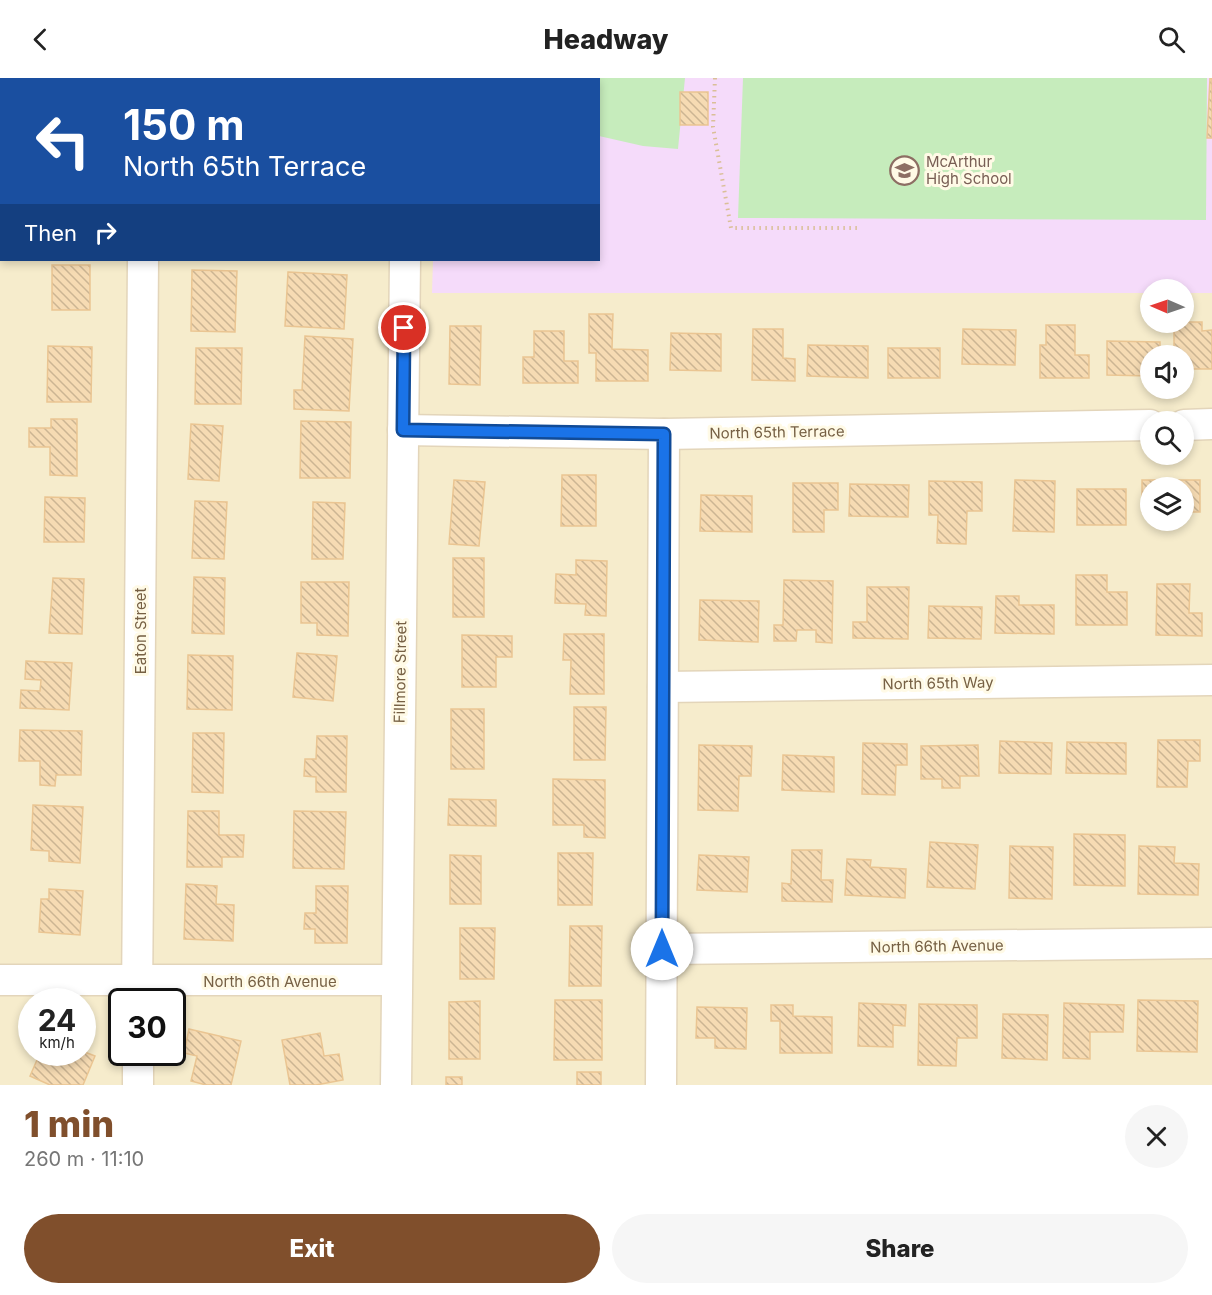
<!DOCTYPE html>
<html lang="en">
<head>
<meta charset="utf-8">
<style>
	:root { --surface:#fff; --page:#f6f6f6; --text:#222; --muted:#767676; --accent:#804f2c }
	body { margin:0; font-family:Inter,sans-serif; background:var(--page); color:var(--text); height:100vh; display:flex; flex-direction:column; font-size:22px; white-space:nowrap }
	* { box-sizing:border-box; margin:0 }
	p { font-size:20px; color:var(--muted) }
	.icon { flex:none; width:33px; height:33px; fill:none; stroke:currentColor; stroke-width:2; stroke-linecap:round; stroke-linejoin:round }
	.map { position:relative; height:1007px; overflow:hidden }
	.sheet { display:flex; flex-direction:column; background:var(--surface); flex:1 }
	.sheet>* { flex:none }
	.banner { position:absolute; left:0px; top:0px; width:600px; height:183px; box-shadow:0 3px 9px #0003; background:#1a4fa0; color:#fff; overflow:hidden }
	.needle { width:39px; rotate:272deg }
	.buttons { position:absolute; left:1140px; top:201px; display:grid; gap:12px }
	.buttons a { display:grid; place-items:center; width:54px; height:54px; border-radius:50%; background:var(--surface); box-shadow:0 3px 9px #0003; font-size:30px }
	.speed { position:absolute; left:18px; top:910px; display:flex; gap:12px; font-size:30px; font-weight:700; text-align:center }
	.speed>* { display:grid; place-content:center; width:78px; height:78px; border-radius:50%; background:var(--surface); box-shadow:0 3px 9px #0003; line-height:1 }
	.speed small { font-size:15px; font-weight:400 }
	.speed .limit { border:3px solid #111; border-radius:9px; background:#fff; color:#111 }
	.pin { position:absolute; display:grid; place-items:center; width:51px; height:51px; color:#fff; margin:-26px; border:3px solid #fff; border-radius:50%; box-shadow:0 2px 6px #0007 }
	.me { position:absolute; width:66px; margin:-33px; rotate:0deg; stroke-linejoin:round; filter:drop-shadow(0 0 4px #0008) }
	.turn { display:flex; align-items:center; gap:21px; height:126px; padding:0 24px; font-size:27px }
	.turn .icon { width:78px; height:78px; stroke-width:2.5 }
	.turn b { display:block; font-size:42px; line-height:51px }
	.then { display:flex; align-items:center; height:57px; padding:0 24px; background:#0003; gap:12px; font-size:22px }
	.round { display:grid; place-items:center; flex:none; width:63px; height:63px; border-radius:32px; background:var(--page) }
	.overview { display:flex; align-items:center; justify-content:space-between; height:102px; padding:0 24px }
	h1 { font-size:36px; font-weight:800; line-height:45px; color:var(--accent) }
	.action { display:flex; gap:12px; margin-top:auto; padding:12px 24px }
	.action a { flex:1; height:69px; border-radius:36px; background:var(--accent); color:#fff; font-size:24px; font-weight:800; line-height:69px; text-align:center }
	.action a+a { background:var(--page); color:var(--text) }
	header { display:flex; justify-content:space-between; align-items:center; height:78px; padding:0 24px; background:var(--surface); font-size:27px; font-weight:800 }
	.map>svg:first-child { display:block }
	.residential { fill:#f6eccc; fill-rule:evenodd }
	.education { fill:#f5dbfa }
	.green { fill:#c6ecbc }
	.building { fill:url(#building-back-hatch); stroke:#eac592; stroke-width:1.5 }
	.lines { fill:none; stroke-linecap:round; stroke-linejoin:round }
	.minor-casing { stroke:#e3d5ba; stroke-width:33 }
	.path { stroke:#dabf97; stroke-width:4; stroke-dasharray:1.5 4.5; stroke-linecap:butt }
	.minor { stroke:#fff; stroke-width:30 }
	.route-casing { stroke:#114b97; stroke-width:15 }
	.route { stroke:#1a73e8; stroke-width:10 }
	.labels { text-anchor:middle; dominant-baseline:central; stroke-width:6; stroke-linejoin:round; paint-order:stroke }
	.education-label { font-size:15px; fill:#785e54; stroke:#fffae6; text-anchor:start }
	.street-label { font-size:15px; fill:#766044; stroke:#fffae6 }
</style>
</head>
<body>
<header><svg class="icon" aria-label="back" viewBox="0 0 24 24"><path d="M15 5l-7 7 7 7"/></svg>Headway<svg class="icon" aria-label="search" viewBox="0 0 24 24"><circle cx="10" cy="10" r="6"/><path d="M15 15l6 6"/></svg></header>
<div class="map">
<svg width="1212" height="1007" viewBox="0 0 1212 1007">
	<defs>
		<pattern id="building-back-hatch" width="6" height="6" patternUnits="userSpaceOnUse" patternTransform="scale(1.5)"><rect width="6" height="6" fill="#f6dbb3"/><path d="M-1 5l2 2M0 0l6 6M5-1l2 2" fill="none" stroke="#ccb593"/></pattern>
	</defs>
	<rect width="100%" height="100%" fill="#fef8de"/>
	<path class="residential" d="M0 0H434L2 2V182H433V215H1150V244H1184V215H1212V1007H0ZM1150 278H1184V310H1150ZM1150 344H1184V376H1150ZM1150 410H1184V442H1150ZM32 924H82V975H32ZM122 924H172V975H122Z"/>
	<polygon class="education" points="434,0 1212,0 1212,215 1184,215 1184,212 1150,212 1150,215 432,215 433,182 598,182 598,2"/>
	<g class="green">
		<polygon points="511,0 685,0 678,71 643,68 599,58 598,2"/>
		<polygon points="743,0 1207,0 1206,142 738,140"/>
	</g>
	<g class="building">
		<polygon points="1210,0 1212,0 1212,60 1207,60"/>
		<rect x="680" y="14" width="28" height="33"/>
		<rect x="52" y="187" width="38" height="45"/>
		<polygon points="192,192 237,193 235,254 191,253"/>
		<polygon points="288,194 347,197 344,251 285,248"/>
		<polygon points="589,236 613,236 612,271 648,272 648,303 596,303 596,275 589,275"/>
		<polygon points="1174,244 1202,244 1202,253 1212,252 1212,291 1184,291 1184,278 1174,278"/>
		<polygon points="1046,247 1075,247 1075,277 1089,277 1089,300 1040,300 1040,267 1046,267"/>
		<polygon points="450,248 481,248 480,307 449,306"/>
		<polygon points="753,251 783,251 783,280 795,281 795,303 752,302"/>
		<polygon points="963,251 1016,252 1015,287 962,286"/>
		<polygon points="534,253 564,253 564,283 578,283 578,305 523,305 523,279 534,279"/>
		<polygon points="671,255 721,256 721,293 670,292"/>
		<polygon points="305,258 353,261 349,333 294,331 294,312 302,312"/>
		<polygon points="1107,263 1160,264 1160,278 1150,278 1150,298 1107,297"/>
		<polygon points="808,267 868,268 868,300 807,298"/>
		<polygon points="48,268 92,269 91,324 47,324"/>
		<polygon points="196,270 242,270 241,326 195,326"/>
		<rect x="888" y="270" width="52" height="30"/>
		<polygon points="51,341 77,341 77,398 50,397 50,369 29,369 29,350 51,350"/>
		<polygon points="301,343 351,344 350,400 300,400"/>
		<polygon points="191,346 223,348 219,403 188,401"/>
		<polygon points="562,397 596,397 596,448 561,448"/>
		<polygon points="454,402 485,404 479,468 449,466"/>
		<polygon points="1015,402 1055,403 1054,454 1013,453"/>
		<polygon points="1142,402 1200,402 1200,434 1184,434 1184,410 1150,410 1150,434 1142,434"/>
		<polygon points="929,403 982,404 982,433 967,433 966,466 937,465 938,437 929,437"/>
		<polygon points="793,405 838,405 838,432 824,432 824,454 793,454"/>
		<polygon points="850,406 909,407 908,439 849,438"/>
		<rect x="1077" y="411" width="49" height="36"/>
		<polygon points="701,417 752,418 752,454 700,453"/>
		<polygon points="45,419 85,420 84,464 44,464"/>
		<polygon points="195,423 227,424 224,481 192,480"/>
		<polygon points="313,424 345,425 343,481 312,481"/>
		<rect x="453" y="480" width="31" height="59"/>
		<polygon points="576,482 607,483 606,538 585,537 586,526 555,525 556,496 576,497"/>
		<polygon points="1076,497 1107,497 1107,514 1127,514 1127,547 1076,547"/>
		<polygon points="194,499 225,500 224,556 192,555"/>
		<polygon points="53,500 84,501 82,556 49,555"/>
		<polygon points="784,502 833,503 832,565 816,564 816,552 797,552 796,563 774,563 774,547 783,547"/>
		<polygon points="301,504 349,504 348,558 317,557 317,545 301,545"/>
		<polygon points="1157,506 1190,506 1189,535 1202,535 1202,558 1156,557"/>
		<polygon points="867,509 909,509 908,561 853,560 853,544 867,544"/>
		<polygon points="996,518 1019,518 1019,527 1054,527 1054,556 995,555"/>
		<polygon points="700,522 759,523 758,564 699,562"/>
		<polygon points="929,528 982,529 981,561 928,560"/>
		<polygon points="564,556 604,556 604,616 570,616 571,582 563,582"/>
		<polygon points="462,557 512,558 512,579 496,579 496,609 462,609"/>
		<polygon points="297,575 337,578 333,623 293,619"/>
		<polygon points="188,577 233,578 232,632 187,631"/>
		<polygon points="26,583 72,585 69,632 20,630 21,612 40,613 41,602 25,601"/>
		<polygon points="574,629 606,629 605,682 574,682"/>
		<rect x="451" y="631" width="33" height="60"/>
		<polygon points="20,652 82,653 81,697 56,697 55,708 40,707 40,683 19,683"/>
		<polygon points="193,655 224,655 223,715 192,714"/>
		<polygon points="317,658 347,658 346,714 316,714 316,699 304,698 305,681 316,681"/>
		<polygon points="1158,662 1200,662 1200,683 1188,683 1187,709 1157,709"/>
		<polygon points="1000,663 1052,665 1051,696 999,695"/>
		<polygon points="1067,664 1126,665 1126,696 1066,695"/>
		<polygon points="863,665 907,666 907,687 896,687 895,717 862,716"/>
		<polygon points="699,667 752,668 751,698 739,698 738,733 698,732"/>
		<polygon points="978,667 979,698 960,698 960,710 942,710 942,701 921,701 921,668"/>
		<polygon points="783,677 834,679 834,714 782,712"/>
		<polygon points="553,701 605,702 605,760 584,759 584,747 553,747"/>
		<polygon points="449,721 496,722 496,748 448,747"/>
		<polygon points="33,727 83,729 80,785 49,783 49,773 31,772"/>
		<polygon points="188,733 219,733 219,757 244,757 243,779 222,779 222,789 187,789"/>
		<polygon points="294,733 346,734 344,791 293,790"/>
		<polygon points="1074,756 1125,757 1125,808 1074,807"/>
		<polygon points="930,764 978,767 975,811 927,809"/>
		<polygon points="1010,768 1053,769 1052,821 1009,820"/>
		<polygon points="1139,768 1175,769 1174,785 1199,786 1198,817 1138,816"/>
		<polygon points="792,772 822,772 821,802 833,802 832,824 782,823 782,805 791,806"/>
		<polygon points="558,775 593,775 592,827 558,827"/>
		<polygon points="450,777 481,778 481,826 450,826"/>
		<polygon points="699,777 749,779 747,814 697,812"/>
		<polygon points="847,781 871,782 870,789 906,791 905,820 845,817"/>
		<polygon points="186,806 217,808 216,826 234,827 233,863 184,861"/>
		<polygon points="316,808 348,808 347,865 315,865 315,851 304,851 305,835 316,835"/>
		<polygon points="49,811 83,813 80,857 39,854 41,821 49,821"/>
		<polygon points="570,848 602,848 601,908 569,908"/>
		<polygon points="460,850 495,850 494,901 460,901"/>
		<polygon points="555,922 602,922 602,982 554,982"/>
		<polygon points="1138,922 1198,923 1197,974 1137,973"/>
		<polygon points="480,923 480,981 449,981 449,924"/>
		<polygon points="859,925 906,927 905,948 893,947 893,969 858,968"/>
		<polygon points="1064,925 1124,927 1123,954 1090,954 1090,981 1063,980"/>
		<polygon points="919,926 977,927 977,960 957,960 956,988 918,987"/>
		<polygon points="771,927 793,927 793,938 832,939 832,975 780,975 780,943 771,943"/>
		<polygon points="697,929 747,930 746,971 715,970 715,960 696,960"/>
		<polygon points="1003,936 1048,937 1047,982 1002,980"/>
		<polygon points="189,951 241,963 231,1007 206,1007 191,1003 197,978 184,975"/>
		<polygon points="320,955 324,978 339,976 343,1002 316,1007 290,1007 282,962"/>
		<polygon points="82,973 95,978 83,1007 50,1007 30,998 40,975 82,975"/>
		<rect x="577" y="994" width="24" height="13"/>
		<rect x="446" y="999" width="16" height="8"/>
	</g>
	<g class="lines">
		<defs>
			<g id="minor">
				<polyline points="144,2 144,0"/>
				<polyline points="408,2 408,0"/>
				<polyline points="1184,347 1212,346"/>
				<polyline points="403,352 664,356 1150,347"/>
				<polyline points="663,609 1212,602"/>
				<polyline points="662,871 1212,865"/>
				<polyline points="0,902 396,902"/>
				<polyline points="137,924 143,182"/>
				<polyline points="138,1007 138,975"/>
				<polyline points="396,1007 405,182"/>
				<polyline points="661,1007 664,356"/>
			</g>
		</defs>
		<use href="#minor" class="minor-casing"/>
		<polyline class="path" points="715,0 713,49 731,150 857,150"/>
		<use href="#minor" class="minor"/>
	</g>
	<g class="lines">
		<defs>
			<polyline id="route" points="404,250 403,352 664,356 662,871"/>
		</defs>
		<use href="#route" class="route-casing"/>
		<use href="#route" class="route"/>
	</g>
	<defs>
		<symbol id="school-ring" viewBox="-11 -11 22 22"><circle r="9.5" fill="#fffae6" stroke="#8d6e63" stroke-width="1.5"/><path d="M0-5L7-2L0 1L-7-2ZM-4 1L0 2.5L4 1V4Q0 6-4 4Z" fill="#8d6e63"/></symbol>
	</defs>
	<g fill-rule="evenodd">
		<use href="#school-ring" x="888" y="76" width="33" height="33"/>
	</g>
	<g class="labels">
		<g class="education-label">
			<text x="926" y="83">McArthur<tspan x="926" dy="17">High School</tspan></text>
		</g>
		<g class="street-label">
			<text transform="translate(777 354) rotate(-1)">North 65th Terrace</text>
			<text transform="translate(140 553) rotate(-90)">Eaton Street</text>
			<text transform="translate(400 594) rotate(-89)">Fillmore Street</text>
			<text transform="translate(938 605) rotate(-1)">North 65th Way</text>
			<text transform="translate(937 868) rotate(-1)">North 66th Avenue</text>
			<text x="270" y="903">North 66th Avenue</text>
		</g>
	</g>
</svg>
<div class="buttons">
<a><svg class="needle" viewBox="-14 -14 28 28"><path d="M0-13l5 13h-10z" fill="#e53935"/><path d="M0 13l5-13h-10z" fill="#767676"/></svg></a>
<a><svg class="icon" aria-label="sound" viewBox="0 0 24 24"><path d="M4 9h4l5-4v14l-5-4H4zM17 9q2 3 0 6"/></svg></a>
<a><svg class="icon" aria-label="search" viewBox="0 0 24 24"><circle cx="10" cy="10" r="6"/><path d="M15 15l6 6"/></svg></a>
<a><svg class="icon" aria-label="layers" viewBox="0 0 24 24"><path d="M12 4l9 5-9 5-9-5zM3 14l9 5 9-5"/></svg></a>
</div>
<div class="speed"><div>24<small>km/h</small></div><div class="limit">30</div></div>
<div class="pin" style="left:404px;top:250px;background:#d93025"><svg class="icon" aria-label="arrive" viewBox="0 0 24 24"><path d="M6 21V4h12l-3 4 3 4H6"/></svg></div>
<svg class="me" style="left:662px;top:871px" viewBox="-20 -20 40 40"><circle r="19" fill="#fff"/><path d="M0-13L10 11 0 6-10 11z" fill="#1a73e8"/></svg>
<div class="banner">
<div class="turn"><svg class="icon" aria-label="left" viewBox="0 0 24 24"><path d="M17 20v-9H6M10 6l-5 5 5 5"/></svg><div><b>150 m</b>North 65th Terrace</div></div>
<div class="then">Then<svg class="icon" aria-label="right" viewBox="0 0 24 24"><path d="M7 20v-9h11M14 6l5 5-5 5"/></svg></div>
</div>
</div>
<section class="sheet">
<div class="overview"><div><h1>1 min</h1><p>260 m · 11:10</p></div><a class="round"><svg class="icon" aria-label="close" viewBox="0 0 24 24"><path d="M6 6l12 12M18 6L6 18"/></svg></a></div>
<div class="action"><a>Exit</a><a>Share</a></div>
</section>
</body>
</html>
